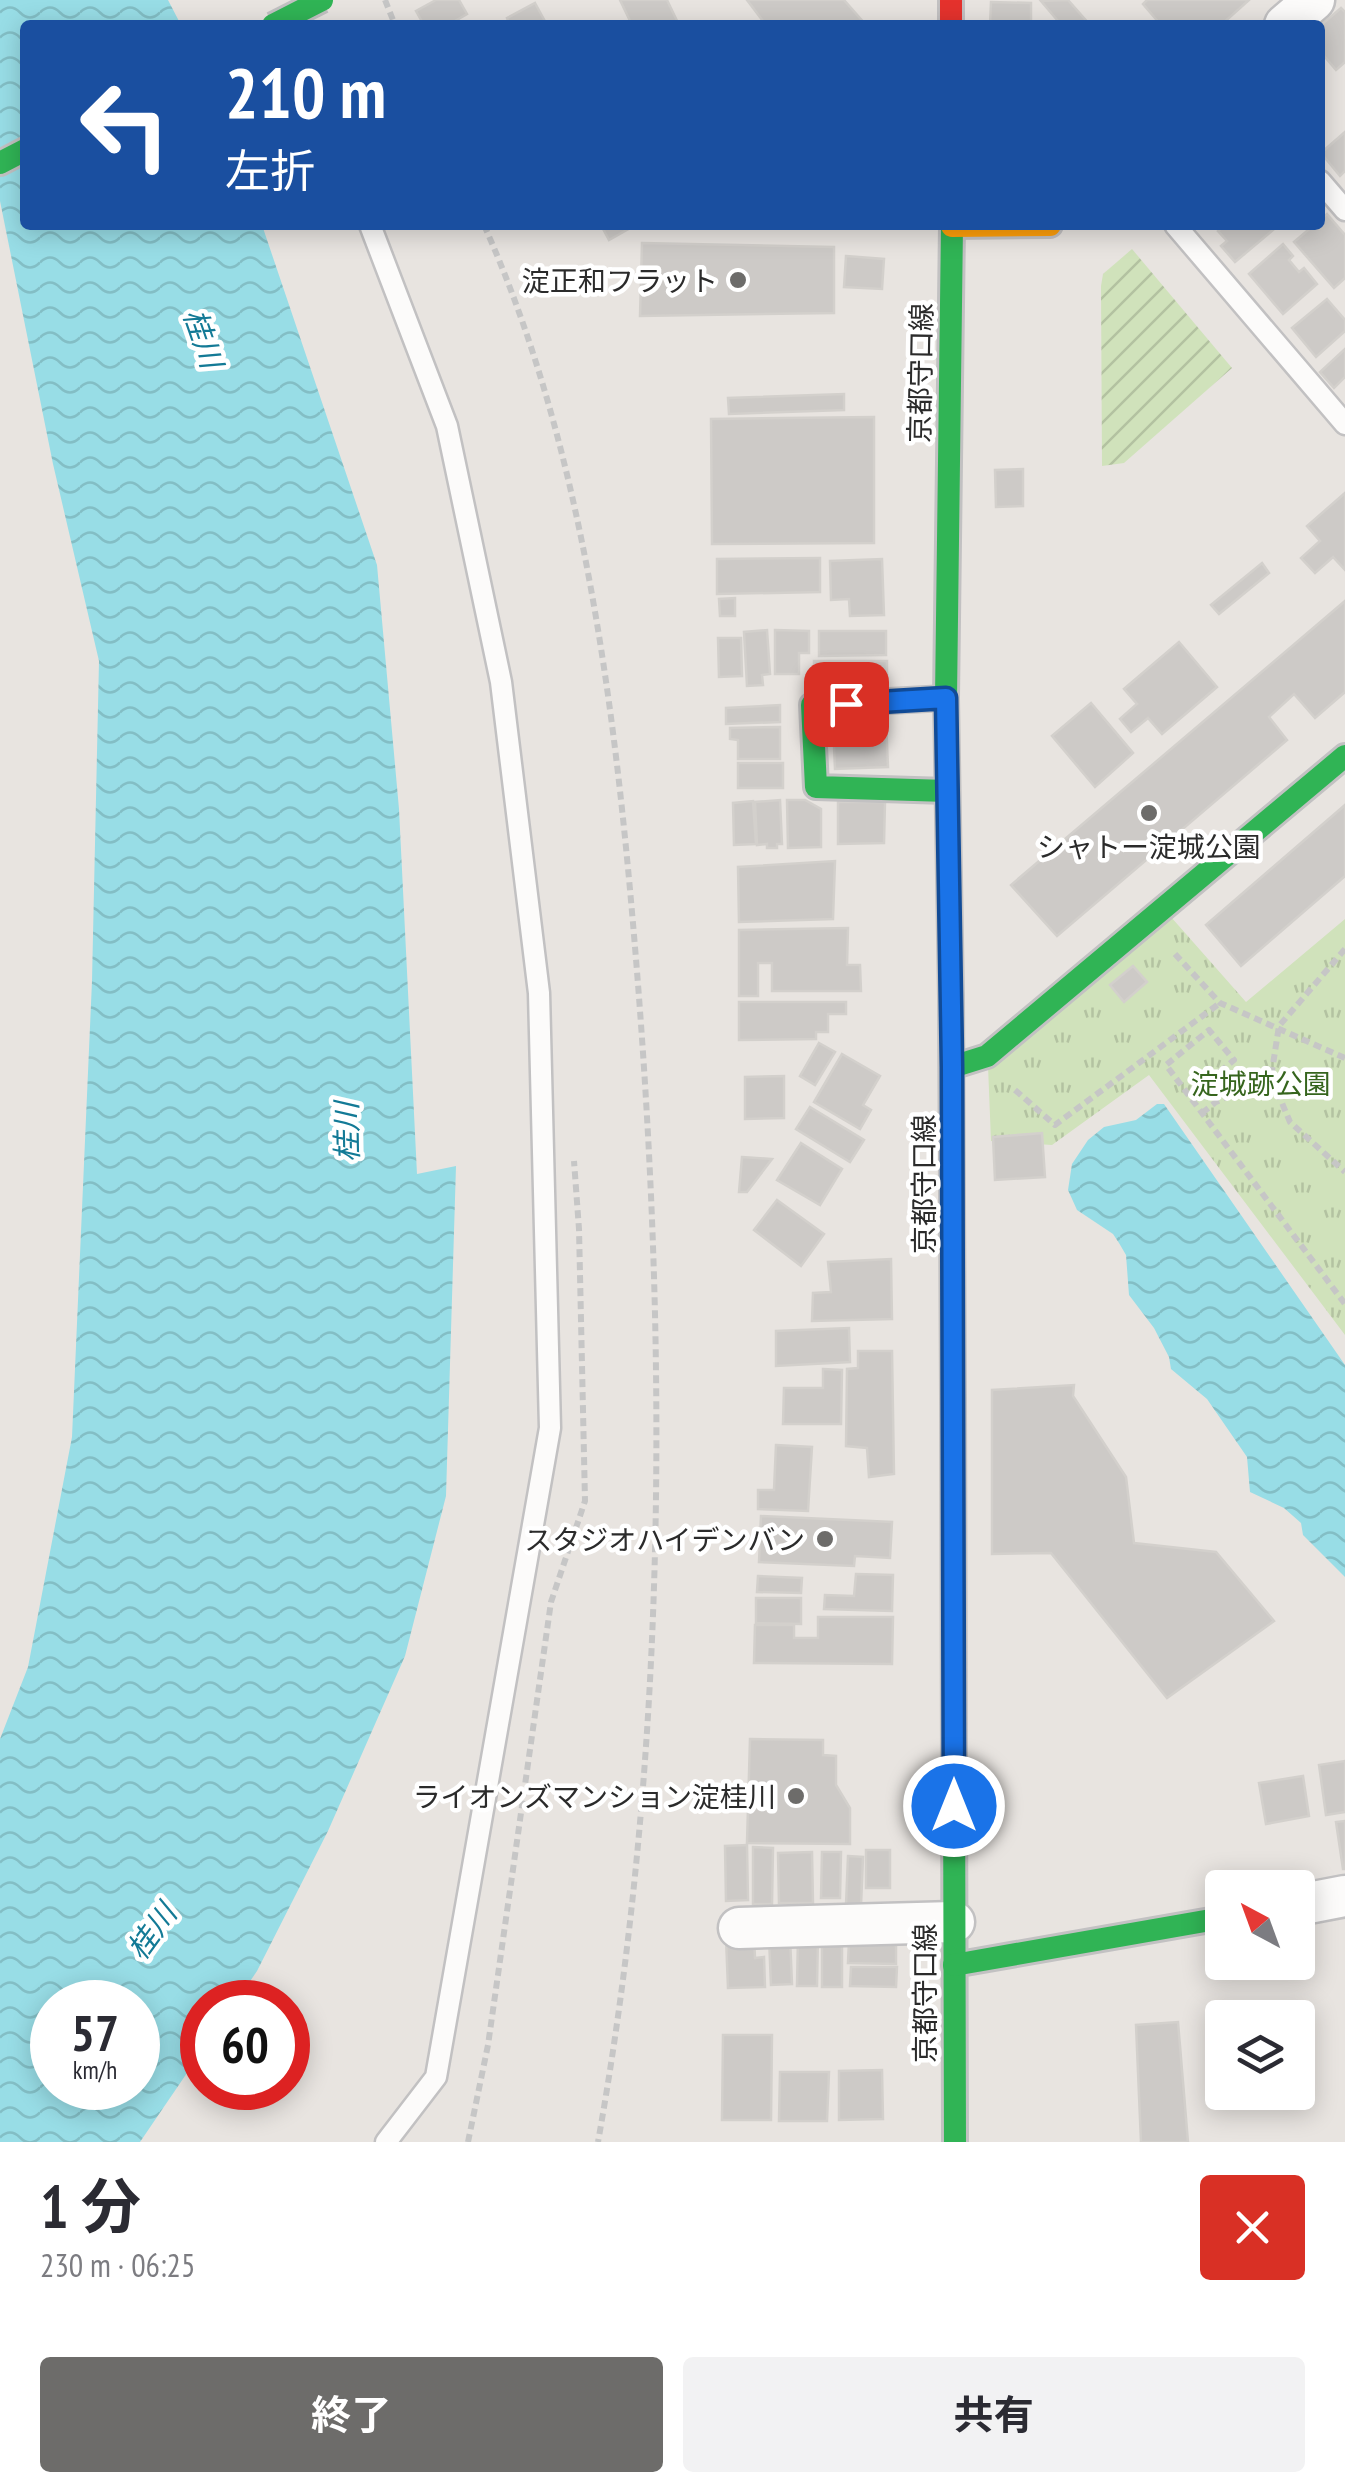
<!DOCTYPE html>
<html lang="ja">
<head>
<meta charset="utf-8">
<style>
	:root { --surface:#fff; --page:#f2f2f3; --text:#2b2b33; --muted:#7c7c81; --accent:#6d6c6a }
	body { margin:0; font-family:"PT Sans Narrow","Noto Sans JP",sans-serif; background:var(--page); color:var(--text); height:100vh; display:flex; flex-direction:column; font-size:38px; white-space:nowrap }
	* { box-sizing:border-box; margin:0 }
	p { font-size:32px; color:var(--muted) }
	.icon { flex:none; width:55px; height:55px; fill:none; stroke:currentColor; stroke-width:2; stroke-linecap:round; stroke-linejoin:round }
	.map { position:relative; height:2142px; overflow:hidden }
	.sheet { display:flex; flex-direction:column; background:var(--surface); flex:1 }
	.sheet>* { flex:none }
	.guide { position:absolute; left:20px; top:20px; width:1305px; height:210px; border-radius:10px; box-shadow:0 5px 25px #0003; background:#1a4fa0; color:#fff; overflow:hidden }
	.needle { width:65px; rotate:319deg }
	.fabs { position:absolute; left:1205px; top:1870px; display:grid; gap:20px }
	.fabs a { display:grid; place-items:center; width:110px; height:110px; border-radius:10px; background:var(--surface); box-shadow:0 5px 25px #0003; font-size:50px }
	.speed { position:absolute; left:30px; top:1980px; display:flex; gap:20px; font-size:50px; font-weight:700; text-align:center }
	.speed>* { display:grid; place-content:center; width:130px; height:130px; border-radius:50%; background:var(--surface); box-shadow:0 5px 25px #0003; line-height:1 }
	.speed small { font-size:25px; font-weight:400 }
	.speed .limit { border:15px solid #d22; background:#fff; color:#111 }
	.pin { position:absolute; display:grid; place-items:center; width:85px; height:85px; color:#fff; margin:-42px; border-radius:20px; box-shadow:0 5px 15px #0006 }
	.me { position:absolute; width:110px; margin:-55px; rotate:0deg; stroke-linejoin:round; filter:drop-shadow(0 0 8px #0008) }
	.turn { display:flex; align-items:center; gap:35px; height:210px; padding:0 40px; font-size:45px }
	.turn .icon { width:130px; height:130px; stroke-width:2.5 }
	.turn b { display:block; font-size:70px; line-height:85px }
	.round { display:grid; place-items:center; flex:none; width:105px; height:105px; border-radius:10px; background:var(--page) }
	.headline { display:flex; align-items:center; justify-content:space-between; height:170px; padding:0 40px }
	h1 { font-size:60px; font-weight:700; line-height:75px }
	.action { display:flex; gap:20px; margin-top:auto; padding:20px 40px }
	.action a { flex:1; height:115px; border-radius:10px; background:var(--accent); color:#fff; font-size:40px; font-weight:700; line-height:115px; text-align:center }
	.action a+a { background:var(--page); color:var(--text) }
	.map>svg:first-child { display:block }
	.park { fill:url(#park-tufts) }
	.garden { fill:url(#garden-furrows) }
	.water { fill:url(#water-waves); fill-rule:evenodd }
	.building { fill:#cdcac7; stroke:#d3d0cc; stroke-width:2.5 }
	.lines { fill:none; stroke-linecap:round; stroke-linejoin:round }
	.lane-casing { stroke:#c2c1c2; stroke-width:25 }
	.street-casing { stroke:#c2c1c2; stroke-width:45 }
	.fast-casing { stroke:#c2c1c2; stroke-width:28 }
	.slow-casing { stroke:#c2c1c2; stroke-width:28 }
	.jam-casing { stroke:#c2c1c2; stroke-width:28 }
	.path { stroke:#c6c6c6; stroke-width:6; stroke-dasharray:8 5; stroke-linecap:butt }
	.lane { stroke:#fcfbfa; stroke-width:20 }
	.street { stroke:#fcfbfa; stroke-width:40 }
	.fast { stroke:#30b455; stroke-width:22 }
	.slow { stroke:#ff9f0a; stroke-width:22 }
	.jam { stroke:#e5322d; stroke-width:22 }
	.fast-bridge-casing { stroke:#c2c1c2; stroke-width:28; stroke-linecap:butt }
	.fast-bridge { stroke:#30b455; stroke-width:22 }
	.route-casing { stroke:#114b97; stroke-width:25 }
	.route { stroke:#1a73e8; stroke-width:18 }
	.poi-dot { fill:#6d6c6a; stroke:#fff; stroke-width:4 }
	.labels { text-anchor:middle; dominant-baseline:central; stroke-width:9; stroke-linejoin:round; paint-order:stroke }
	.poi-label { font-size:28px; fill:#2b2b2b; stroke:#fff; text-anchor:end }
	.street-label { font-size:28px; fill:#2b2b2b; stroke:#fff }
	.park-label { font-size:28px; fill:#36651d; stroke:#fff }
	.water-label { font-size:30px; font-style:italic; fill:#137a96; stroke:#fff }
</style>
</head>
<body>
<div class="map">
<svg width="1345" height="2142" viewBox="0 0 1345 2142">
	<defs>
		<pattern id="park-tufts" width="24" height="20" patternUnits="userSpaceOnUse" patternTransform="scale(2.5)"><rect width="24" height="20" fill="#d0e2bb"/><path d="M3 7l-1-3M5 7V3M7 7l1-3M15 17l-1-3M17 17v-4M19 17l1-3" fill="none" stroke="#b3c2a1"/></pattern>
		<pattern id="garden-furrows" width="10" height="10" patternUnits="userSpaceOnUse" patternTransform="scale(2.5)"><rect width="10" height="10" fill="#d0e2bb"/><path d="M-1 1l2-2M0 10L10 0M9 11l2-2" fill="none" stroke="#b3c2a1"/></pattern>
		<pattern id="water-waves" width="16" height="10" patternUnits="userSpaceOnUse" patternTransform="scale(2.5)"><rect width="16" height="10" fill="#98dde6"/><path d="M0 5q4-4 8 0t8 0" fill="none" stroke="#83bec5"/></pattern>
	</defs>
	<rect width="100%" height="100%" fill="#e8e4e0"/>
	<polygon class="park" points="1171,917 1246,1002 1345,919 1345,1335 1149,1075 1052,1145 991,1141 988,1066"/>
	<polygon class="garden" points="1132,249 1232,368 1124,463 1102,466 1101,286 1103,274"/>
	<g class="water">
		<path d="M0 0H168L181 25H25V225H262L377 565 399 809 417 1174 456 1166 446 1496 405 1656 328 1831 257 1971 236 2002H202V2051L140 2142H0V1739L28 1667 72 1437 92 981 99 661 53 464 0 201ZM52 2002H138V2088H52Z"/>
		<polygon points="1157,1104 1164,1104 1345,1365 1345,1577 1303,1535 1301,1523 1284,1508 1250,1492 1247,1457 1207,1399 1171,1369 1169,1357 1154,1328 1129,1295 1126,1255 1119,1243 1113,1234 1077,1210 1068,1190 1072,1164 1088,1140 1104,1127 1136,1120"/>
	</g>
	<g class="building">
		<polygon points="436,0 459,0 467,14 448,25 424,25 416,11"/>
		<polygon points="620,0 667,0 679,25 632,25"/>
		<polygon points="747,0 844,0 866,25 766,25"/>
		<polygon points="1068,0 1090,25 1052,25 1058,21 1041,1"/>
		<polygon points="1147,0 1249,0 1221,25 1161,25 1143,4"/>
		<polygon points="991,2 1031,3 1031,25 990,25"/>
		<polygon points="535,3 547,25 510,25 507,18"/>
		<polygon points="1341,8 1345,12 1345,62 1336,70 1320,51 1320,26"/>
		<polygon points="1345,132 1345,171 1340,176 1321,153"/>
		<polygon points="1327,214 1345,235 1345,278 1334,288 1294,242 1314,225 1320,225 1320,220"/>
		<polygon points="601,225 631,225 632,227 609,240"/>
		<polygon points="1225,225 1268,225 1273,230 1235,262 1221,246 1227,241 1218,231"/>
		<polygon points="642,243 834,247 834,313 640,316"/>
		<polygon points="1283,244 1293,256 1289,260 1299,272 1304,268 1317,284 1283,314 1249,274"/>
		<polygon points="846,256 884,259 882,289 844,287"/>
		<polygon points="1327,299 1345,320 1345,331 1316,357 1292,328"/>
		<polygon points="1345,349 1345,377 1334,388 1320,372"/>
		<polygon points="844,394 844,410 729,414 728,398"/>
		<polygon points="874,417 874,543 712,544 711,419"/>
		<polygon points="1023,469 1023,506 996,507 995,470"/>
		<polygon points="1345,493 1345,570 1333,557 1315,573 1301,558 1320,541 1307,526"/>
		<polygon points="820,558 820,592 717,594 717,559"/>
		<polygon points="882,559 884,615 850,616 849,599 831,600 830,561"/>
		<polygon points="1262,563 1269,573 1219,614 1211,605"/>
		<polygon points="735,598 735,616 720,616 719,599"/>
		<polygon points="1345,601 1345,692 1315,718 1294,694 1269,717 1287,740 1057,936 1011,885"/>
		<polygon points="767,630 770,674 762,675 763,685 747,686 744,632"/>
		<polygon points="775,630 809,631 809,653 799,653 799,674 775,674"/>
		<polygon points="819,631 886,631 886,655 819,656"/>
		<polygon points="718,638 741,638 742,676 719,677"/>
		<polygon points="1179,642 1217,687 1162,734 1148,718 1131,732 1120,719 1137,704 1124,689"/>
		<rect x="814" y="661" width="73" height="21"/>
		<polygon points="1091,703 1133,753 1095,787 1052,736"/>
		<polygon points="780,705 780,722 726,724 726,708"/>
		<polygon points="886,720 888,767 835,769 833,723"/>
		<polygon points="780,727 780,759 738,759 738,740 730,739 730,728"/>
		<rect x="738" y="763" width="45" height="25"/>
		<polygon points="780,800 782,844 777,844 777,848 767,848 767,844 757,845 755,802"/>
		<polygon points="787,800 805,800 821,809 821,847 788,848"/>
		<polygon points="753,801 756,844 734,845 733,803"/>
		<polygon points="838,802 885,802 884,843 838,844"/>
		<polygon points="1345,805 1345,876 1241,966 1206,925"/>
		<polygon points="835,861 833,919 739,922 738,867"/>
		<polygon points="848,928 847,965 860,965 861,991 772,991 772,963 758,963 758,996 739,996 739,930"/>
		<polygon points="1133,966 1147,982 1124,1002 1110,985"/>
		<polygon points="739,1002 846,1002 846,1014 828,1014 828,1032 816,1032 816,1039 739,1040"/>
		<polygon points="819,1043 835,1052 815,1085 800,1076"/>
		<polygon points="842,1054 880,1076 863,1105 871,1110 860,1129 814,1102"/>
		<polygon points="784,1076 784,1118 745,1119 745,1077"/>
		<polygon points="810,1107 864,1140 850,1162 796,1129"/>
		<polygon points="1042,1133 1045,1177 995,1180 993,1137"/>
		<polygon points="801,1143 842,1169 820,1205 777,1180"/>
		<polygon points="742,1157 772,1159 747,1192 739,1192"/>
		<polygon points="777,1200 824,1234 801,1266 754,1230"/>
		<polygon points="891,1259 892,1319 812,1321 813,1293 831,1292 828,1262"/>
		<polygon points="849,1328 850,1362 776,1366 776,1331"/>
		<polygon points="858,1351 892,1351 894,1474 869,1477 867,1448 846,1446 847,1369 858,1368"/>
		<polygon points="823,1369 842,1370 841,1424 783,1424 784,1388 823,1388"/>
		<polygon points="1074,1385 1073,1396 1126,1477 1134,1543 1216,1552 1274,1621 1167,1698 1051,1553 992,1554 992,1390"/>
		<polygon points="776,1445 812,1447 808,1511 758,1509 758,1490 774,1490"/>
		<polygon points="761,1516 892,1522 890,1558 855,1556 854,1566 759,1562"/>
		<polygon points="856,1574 893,1575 892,1611 824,1609 825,1595 854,1596"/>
		<polygon points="758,1576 802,1578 801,1593 757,1592"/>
		<polygon points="756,1598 801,1598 801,1624 756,1623"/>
		<polygon points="818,1617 893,1617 892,1664 754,1663 755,1625 794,1625 794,1638 818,1638"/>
		<polygon points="750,1739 823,1740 823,1755 836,1756 836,1785 850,1808 850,1844 747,1843"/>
		<polygon points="1345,1761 1345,1812 1326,1815 1319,1765"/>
		<polygon points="1303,1776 1309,1816 1266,1824 1259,1783"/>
		<polygon points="1345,1821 1345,1869 1343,1869 1336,1822"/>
		<polygon points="747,1845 748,1900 726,1901 725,1846"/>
		<polygon points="753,1847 773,1848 772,1904 753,1904"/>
		<rect x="866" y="1850" width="24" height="38"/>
		<polygon points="812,1852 813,1903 779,1903 778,1853"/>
		<polygon points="822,1852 841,1852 840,1898 821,1898"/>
		<polygon points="848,1856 863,1857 861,1906 846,1905"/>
		<polygon points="754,1937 755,1958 764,1957 765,1987 728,1988 726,1938"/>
		<polygon points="790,1937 792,1984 771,1985 769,1938"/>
		<polygon points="798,1937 818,1937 817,1986 797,1986"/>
		<rect x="822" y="1938" width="20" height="49"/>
		<polygon points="849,1941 896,1942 896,1964 848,1963"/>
		<polygon points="851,1967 897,1967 896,1987 850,1986"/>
		<polygon points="1178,2022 1188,2142 1141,2142 1136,2025"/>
		<polygon points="723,2035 772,2035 771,2120 722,2120"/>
		<polygon points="882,2070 883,2119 839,2120 839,2071"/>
		<polygon points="780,2072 829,2072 827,2121 779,2121"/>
	</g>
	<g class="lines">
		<defs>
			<g id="lane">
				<polyline points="1320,181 1345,210"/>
				<polyline points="370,225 447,426 501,682 539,993 550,1428 436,2077 386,2142"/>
				<polyline points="1175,225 1345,424"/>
			</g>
			<g id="street">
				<polyline points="1285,25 1314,0"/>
				<polyline points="1298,1905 1345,1896"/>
				<polyline points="739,1928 954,1922"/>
			</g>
			<g id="fast">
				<polyline points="0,163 25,150"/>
				<polyline points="946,698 812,705 816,787 947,791"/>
				<polyline points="951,998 946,698 952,225"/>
				<polyline points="952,1067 987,1056 1345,756"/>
				<polyline points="953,1398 955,2142"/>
				<polyline points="954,1965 1222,1918"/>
			</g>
			<g id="slow">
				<polyline points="952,226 1050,225"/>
				<polyline points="951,998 953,1398"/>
			</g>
			<polyline id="jam" points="951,0 951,25"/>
		</defs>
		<use href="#lane" class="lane-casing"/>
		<use href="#street" class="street-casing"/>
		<use href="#fast" class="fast-casing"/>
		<use href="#slow" class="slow-casing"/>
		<use href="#jam" class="jam-casing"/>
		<g class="path">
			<polyline points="385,0 395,25"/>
			<path d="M484 225C583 446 615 707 635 947 668 1343 668 1749 598 2142"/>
			<polyline points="1345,949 1279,1026 1271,1077 1290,1122 1345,1172"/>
			<polyline points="1175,954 1220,1003 1345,1058"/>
			<polyline points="1015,1090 1055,1125 1220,1003"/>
			<polyline points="1190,1097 1234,1060 1209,1030 1166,1065 1202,1113 1345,1304"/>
			<polyline points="1202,1113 1216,1102 1271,1077"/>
			<polyline points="468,2142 488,2045 551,1602 585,1501 579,1229 574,1161"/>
		</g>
		<use href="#lane" class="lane"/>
		<use href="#street" class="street"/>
		<use href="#fast" class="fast"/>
		<use href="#slow" class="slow"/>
		<use href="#jam" class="jam"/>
		<defs>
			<polyline id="fast-bridge" points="273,25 322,0"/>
		</defs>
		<use href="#fast-bridge" class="fast-bridge-casing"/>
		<use href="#fast-bridge" class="fast-bridge"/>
	</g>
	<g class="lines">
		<defs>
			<polyline id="route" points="846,704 946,698 952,1067 954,1806"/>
		</defs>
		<use href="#route" class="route-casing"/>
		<use href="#route" class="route"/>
	</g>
	<g class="poi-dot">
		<circle cx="738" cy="280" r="10"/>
		<circle cx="1149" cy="813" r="10"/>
		<circle cx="825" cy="1539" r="10"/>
		<circle cx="796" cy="1796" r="10"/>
	</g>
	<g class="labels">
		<g class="poi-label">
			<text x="718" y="280">淀正和フラット</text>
			<text x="1149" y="846" text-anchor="middle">シャトー淀城公園</text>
			<text x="805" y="1539">スタジオハイデンバン</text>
			<text x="776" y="1796">ライオンズマンション淀桂川</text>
		</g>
		<g class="street-label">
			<text transform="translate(920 373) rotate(-89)">京都守口線</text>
			<text transform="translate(923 1184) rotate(-90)">京都守口線</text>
			<text transform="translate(924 1993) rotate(-90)">京都守口線</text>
		</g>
		<g class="park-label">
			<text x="1261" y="1083">淀城跡公園</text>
		</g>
		<g class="water-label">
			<text transform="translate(204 338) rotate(71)">桂川</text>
			<text transform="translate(346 1132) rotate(-91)">桂川</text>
			<text transform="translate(151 1931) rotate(-54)">桂川</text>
		</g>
	</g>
</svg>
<div class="fabs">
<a><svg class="needle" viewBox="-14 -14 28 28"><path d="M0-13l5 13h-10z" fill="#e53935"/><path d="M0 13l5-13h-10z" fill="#7c7c81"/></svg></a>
<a><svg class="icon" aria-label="layers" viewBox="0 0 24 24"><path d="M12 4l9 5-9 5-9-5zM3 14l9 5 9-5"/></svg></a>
</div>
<div class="speed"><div>57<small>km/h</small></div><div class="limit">60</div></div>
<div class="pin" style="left:846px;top:704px;background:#d93025"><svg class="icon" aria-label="arrive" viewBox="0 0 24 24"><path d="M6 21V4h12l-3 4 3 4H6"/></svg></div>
<svg class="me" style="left:954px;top:1806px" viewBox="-20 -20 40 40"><circle r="17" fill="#1a73e8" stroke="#fff" stroke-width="3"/><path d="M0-11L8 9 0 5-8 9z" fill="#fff"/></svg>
<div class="guide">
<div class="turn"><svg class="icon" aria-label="left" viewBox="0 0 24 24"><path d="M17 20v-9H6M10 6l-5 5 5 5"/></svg><div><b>210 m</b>左折</div></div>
</div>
</div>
<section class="sheet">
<div class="headline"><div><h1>1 分</h1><p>230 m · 06:25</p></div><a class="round" style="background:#d93025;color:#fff"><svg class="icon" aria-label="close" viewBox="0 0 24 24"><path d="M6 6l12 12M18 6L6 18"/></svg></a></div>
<div class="action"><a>終了</a><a>共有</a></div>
</section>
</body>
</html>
